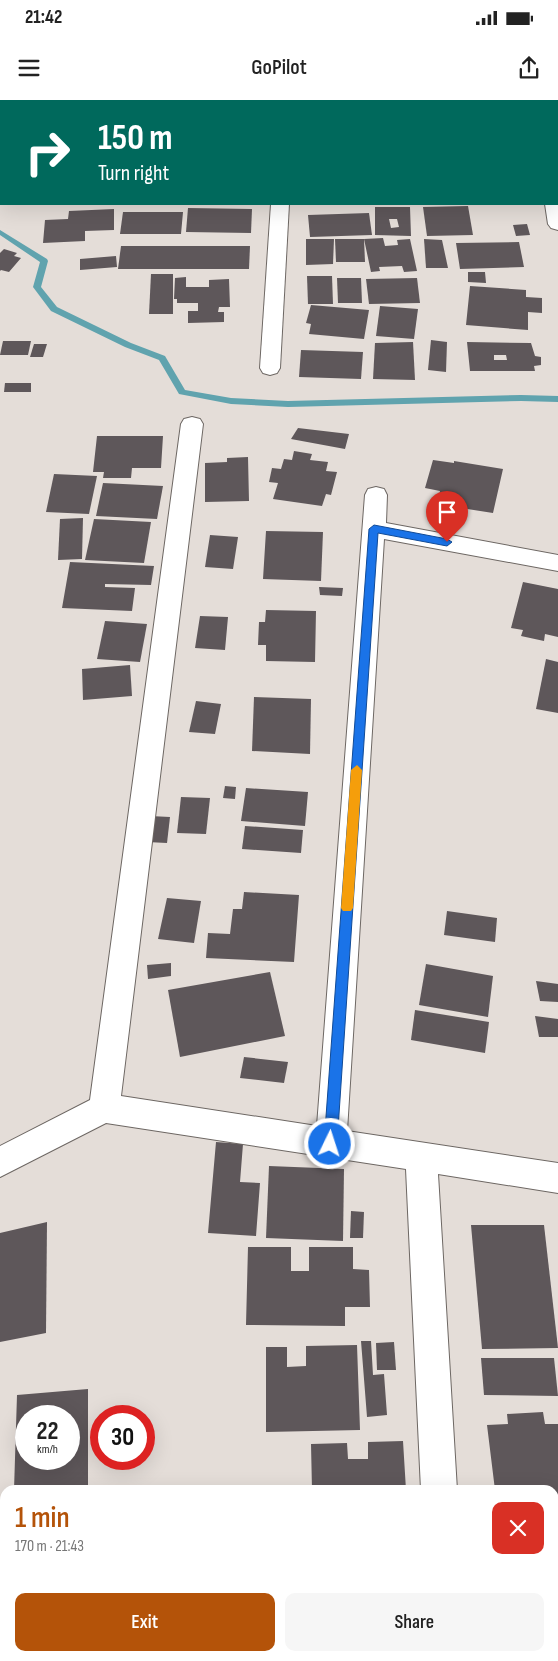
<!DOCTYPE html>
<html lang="en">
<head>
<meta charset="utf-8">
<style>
	:root { --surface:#fff; --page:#f6f6f6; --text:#222; --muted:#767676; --accent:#b45309 }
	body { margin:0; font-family:"Sofia Sans Condensed",sans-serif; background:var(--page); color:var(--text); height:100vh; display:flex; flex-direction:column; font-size:19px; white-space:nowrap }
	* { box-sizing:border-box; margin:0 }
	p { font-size:16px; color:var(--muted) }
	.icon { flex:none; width:28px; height:28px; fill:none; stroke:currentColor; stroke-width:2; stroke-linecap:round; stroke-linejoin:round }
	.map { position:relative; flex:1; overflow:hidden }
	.sheet { position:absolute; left:0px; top:1385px; width:559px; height:176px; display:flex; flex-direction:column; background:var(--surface); border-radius:15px 15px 0 0; box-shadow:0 5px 20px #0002 }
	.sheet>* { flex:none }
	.hud { position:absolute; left:0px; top:0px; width:559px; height:105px; box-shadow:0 5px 20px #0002; background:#00695c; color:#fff; overflow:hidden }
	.speed { position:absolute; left:15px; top:1305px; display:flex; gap:10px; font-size:25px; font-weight:700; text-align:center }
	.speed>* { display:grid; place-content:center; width:65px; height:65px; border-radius:50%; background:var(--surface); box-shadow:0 5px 20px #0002; line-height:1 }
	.speed small { font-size:12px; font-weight:400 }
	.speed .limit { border:8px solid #d22; background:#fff; color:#111 }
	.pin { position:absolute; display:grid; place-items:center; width:42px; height:42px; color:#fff; margin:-51px -21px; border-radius:50% 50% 50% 0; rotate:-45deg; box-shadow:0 0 5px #0007 }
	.pin .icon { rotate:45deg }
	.me { position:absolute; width:55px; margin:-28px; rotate:4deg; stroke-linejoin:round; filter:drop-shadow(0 0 4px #0008) }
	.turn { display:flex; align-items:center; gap:18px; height:105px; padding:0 15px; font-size:22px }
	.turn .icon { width:65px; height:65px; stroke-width:2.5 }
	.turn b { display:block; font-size:35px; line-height:42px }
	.round { display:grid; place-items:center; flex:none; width:52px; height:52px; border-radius:10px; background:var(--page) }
	.overview { display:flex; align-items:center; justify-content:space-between; height:85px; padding:0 15px }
	h1 { font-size:30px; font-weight:600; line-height:38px; color:var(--accent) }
	.action { display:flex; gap:10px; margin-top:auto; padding:10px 15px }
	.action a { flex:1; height:58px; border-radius:10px; background:var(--accent); color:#fff; font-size:20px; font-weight:600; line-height:58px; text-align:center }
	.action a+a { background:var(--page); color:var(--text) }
	.status { display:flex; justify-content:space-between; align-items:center; height:35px; padding:0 25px; background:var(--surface); direction:ltr }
	.status svg { height:14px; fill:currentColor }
	header { display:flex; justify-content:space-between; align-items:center; height:65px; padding:0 15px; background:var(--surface); font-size:22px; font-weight:600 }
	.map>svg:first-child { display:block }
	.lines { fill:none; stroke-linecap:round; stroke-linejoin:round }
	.stream { fill:#60a3ae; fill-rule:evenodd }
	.building { fill:#5e575a; fill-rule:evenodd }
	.street-casing { stroke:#6d6763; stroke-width:2 }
	.street { fill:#fff; fill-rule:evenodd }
	.route { fill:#1a73e8; stroke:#114b97 }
	.slow { fill:#f59e0b }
</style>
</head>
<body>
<div class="status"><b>21:42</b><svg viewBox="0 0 49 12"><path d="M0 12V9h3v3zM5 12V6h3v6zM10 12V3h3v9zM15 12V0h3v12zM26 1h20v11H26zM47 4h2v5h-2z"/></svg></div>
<header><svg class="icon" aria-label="menu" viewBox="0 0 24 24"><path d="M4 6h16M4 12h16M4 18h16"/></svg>GoPilot<svg class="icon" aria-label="share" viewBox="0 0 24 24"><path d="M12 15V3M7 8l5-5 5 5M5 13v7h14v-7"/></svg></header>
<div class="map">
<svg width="558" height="1561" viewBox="0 0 558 1561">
	<rect width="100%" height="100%" fill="#e4ddd8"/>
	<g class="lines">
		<polygon class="stream" points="0,130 47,159 48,161 41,187 57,207 131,243 165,256 185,290 231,298 288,301 521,295 558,296 558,302 521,301 288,307 231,304 179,294 159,260 125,247 51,211 33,187 40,162 0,135"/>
	</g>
	<g class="building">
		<polygon points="468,106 473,135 427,136 423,107"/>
		<path d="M375 107H410L411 136 375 135ZM389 119H397L399 127 391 128Z"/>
		<polygon points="188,108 252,109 251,133 186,132"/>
		<polygon points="114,109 114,130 85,131 85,141 43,143 45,120 68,119 69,111"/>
		<polygon points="123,112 183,112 181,134 120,134"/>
		<polygon points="369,113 372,135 310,137 308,115"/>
		<polygon points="527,124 530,135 516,136 513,125"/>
		<polygon points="383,138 385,146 398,145 397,140 410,139 417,171 404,172 402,166 379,167 380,171 371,172 364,139"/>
		<polygon points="306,139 334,139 333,164 306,165"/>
		<polygon points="335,139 364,139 365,162 336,162"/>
		<polygon points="424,139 442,140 448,168 426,168"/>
		<polygon points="519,142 524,167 460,169 456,143"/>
		<polygon points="121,146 250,146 249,169 118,169"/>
		<polygon points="4,149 17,153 14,156 21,158 9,172 1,170 0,171 0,153"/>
		<polygon points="116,156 117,167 80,170 80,159"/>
		<polygon points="468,172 485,172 486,183 468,182"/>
		<polygon points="151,174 173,174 173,214 149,214"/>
		<polygon points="307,176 332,176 333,204 308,204"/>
		<polygon points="186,177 186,187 209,187 209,180 229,179 230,207 219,207 218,212 224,212 224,222 188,223 188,211 198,211 198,203 177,203 177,199 174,199 175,178"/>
		<polygon points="337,178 361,178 362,203 338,203"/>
		<polygon points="417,178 420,203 369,204 366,179"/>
		<polygon points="470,186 526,190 526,197 542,198 542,213 528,212 528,230 466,225"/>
		<polygon points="311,205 369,210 364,239 309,234 311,224 306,223"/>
		<polygon points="380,206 418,209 414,239 376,236"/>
		<polygon points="431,240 447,242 446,272 428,270"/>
		<polygon points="3,241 31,241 28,255 0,255"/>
		<polygon points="413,242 415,280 373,279 375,243"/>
		<path d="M467 242 531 243 535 256 541 257V265L534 266 535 271H470ZM494 255H506L507 260H494Z"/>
		<polygon points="34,244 47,244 43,257 30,257"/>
		<polygon points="301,250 363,252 361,279 299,277"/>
		<polygon points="5,283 31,283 31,292 4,292"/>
		<polygon points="298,328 349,334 345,349 291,339"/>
		<polygon points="97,336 163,336 161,368 132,368 131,378 103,378 104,372 93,372"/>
		<polygon points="294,351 312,354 310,360 328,362 326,371 337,372 331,395 326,394 322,406 273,399 278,383 269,382 272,368 281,369 284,359 292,360"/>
		<polygon points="248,357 249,401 205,402 205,363 227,362 227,358"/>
		<polygon points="433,360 454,363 454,361 503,369 493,413 461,408 462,405 438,401 440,391 425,388"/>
		<polygon points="54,374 97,376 89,414 46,412"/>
		<polygon points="103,383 163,386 157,419 96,416"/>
		<polygon points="83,418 82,459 58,460 60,419"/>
		<polygon points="94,419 151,422 144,463 85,460"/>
		<polygon points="266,431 323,432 321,481 263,479"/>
		<polygon points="210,435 238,437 233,469 205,467"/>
		<polygon points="70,462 154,466 151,485 105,484 105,487 135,488 132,511 62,508"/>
		<polygon points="523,482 558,489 558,537 545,534 544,541 521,536 523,530 511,528"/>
		<polygon points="319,487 343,488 342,496 320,495"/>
		<polygon points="266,510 316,511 315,562 266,561 266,545 258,545 259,522 265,522"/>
		<polygon points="200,516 228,517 225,550 195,548"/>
		<polygon points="105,521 147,524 140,562 97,559"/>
		<polygon points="546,559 558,562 558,613 536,609"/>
		<polygon points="130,565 132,596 83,600 82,569"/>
		<polygon points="254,597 311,599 310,654 252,651"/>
		<polygon points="196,601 221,604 215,634 189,632"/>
		<polygon points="225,686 236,687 235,699 223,698"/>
		<polygon points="246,688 308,692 305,726 241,721"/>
		<polygon points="181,697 210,698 206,734 177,733"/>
		<polygon points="150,716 170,717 167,743 147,742"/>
		<polygon points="245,726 303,730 301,753 242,749"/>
		<polygon points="244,792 299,795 294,862 206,858 208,833 230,834 233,809 242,809"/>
		<polygon points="167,798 201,801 194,843 158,839"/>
		<polygon points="447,811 497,818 495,842 444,835"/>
		<polygon points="171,863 171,876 148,879 147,865"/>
		<polygon points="426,864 493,876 488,917 419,905"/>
		<polygon points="270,872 285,936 180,957 168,890"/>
		<polygon points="536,881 558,884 558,902 540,901"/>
		<polygon points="415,910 489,922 485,953 411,940"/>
		<polygon points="535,916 558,919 558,937 539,937"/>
		<polygon points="244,957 288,962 284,983 240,978"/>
		<polygon points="216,1042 243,1044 240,1082 260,1083 256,1136 208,1133"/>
		<polygon points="269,1066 344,1069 343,1141 266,1138"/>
		<polygon points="351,1111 364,1112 363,1138 350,1138"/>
		<polygon points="47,1122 46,1233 0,1242 0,1133"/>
		<polygon points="471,1125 544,1125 558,1248 482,1249"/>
		<polygon points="248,1147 291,1147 291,1171 309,1171 309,1147 353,1147 353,1169 369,1170 370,1207 345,1207 345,1226 246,1225"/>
		<polygon points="361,1241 371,1241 373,1275 384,1274 387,1315 367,1317"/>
		<polygon points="394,1242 396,1270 377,1270 376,1243"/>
		<polygon points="357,1245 360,1330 266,1332 266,1247 287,1247 287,1267 306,1266 306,1246"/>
		<polygon points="481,1258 554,1258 558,1296 484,1295"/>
		<path d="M88 1289V1390H14L17 1295ZM26 1316H69V1359H26Z"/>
		<polygon points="543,1312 545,1324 558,1324 558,1499 554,1499 554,1390 495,1390 487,1325 508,1324 507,1314"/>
		<polygon points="403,1341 406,1390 312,1390 311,1344 347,1343 348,1359 368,1359 368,1342"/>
		<polygon points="5,1542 5,1556 122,1556 122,1561 0,1561 0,1543"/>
	</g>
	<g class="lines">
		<defs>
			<g id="street">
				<rect x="528" y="0" width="18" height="1"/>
				<polygon points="558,99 558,130 551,128 548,124 545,104 558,104"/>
				<polygon points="271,104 289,104 280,268 277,273 270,275 263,273 260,268"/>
				<polygon points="192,317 200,319 203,324 121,996 317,1026 365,395 368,389 376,387 384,389 387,395 386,423 558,455 558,471 384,439 347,1031 558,1063 558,1093 438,1074 457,1390 421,1390 406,1069 106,1023 0,1077 0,1046 90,1000 181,324 184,319"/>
				<rect x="429" y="1556" width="38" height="5"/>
			</g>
		</defs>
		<use href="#street" class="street-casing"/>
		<use href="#street" class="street"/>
	</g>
	<polygon class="route" points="374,425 447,439 452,442 447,446 378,433 337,1044 335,1048 330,1050 326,1048 324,1044 369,429"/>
	<polygon class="slow" points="357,665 362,670 353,808 351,811 343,811 341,808 351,670"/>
</svg>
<div class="speed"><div>22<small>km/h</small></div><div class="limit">30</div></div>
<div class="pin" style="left:447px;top:442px;background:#d93025"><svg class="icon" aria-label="arrive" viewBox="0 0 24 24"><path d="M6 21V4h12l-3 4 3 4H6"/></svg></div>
<svg class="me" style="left:330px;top:1044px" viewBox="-20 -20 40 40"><circle r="17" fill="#1a73e8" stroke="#fff" stroke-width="3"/><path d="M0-11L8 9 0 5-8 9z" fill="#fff"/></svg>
<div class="hud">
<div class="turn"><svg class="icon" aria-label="right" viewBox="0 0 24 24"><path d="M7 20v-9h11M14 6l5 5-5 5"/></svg><div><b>150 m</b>Turn right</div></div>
</div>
<section class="sheet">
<div class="overview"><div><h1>1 min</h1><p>170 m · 21:43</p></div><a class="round" style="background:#d93025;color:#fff"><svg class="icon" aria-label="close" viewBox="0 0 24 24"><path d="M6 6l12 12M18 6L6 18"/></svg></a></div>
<div class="action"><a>Exit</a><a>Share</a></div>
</section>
</div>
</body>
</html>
